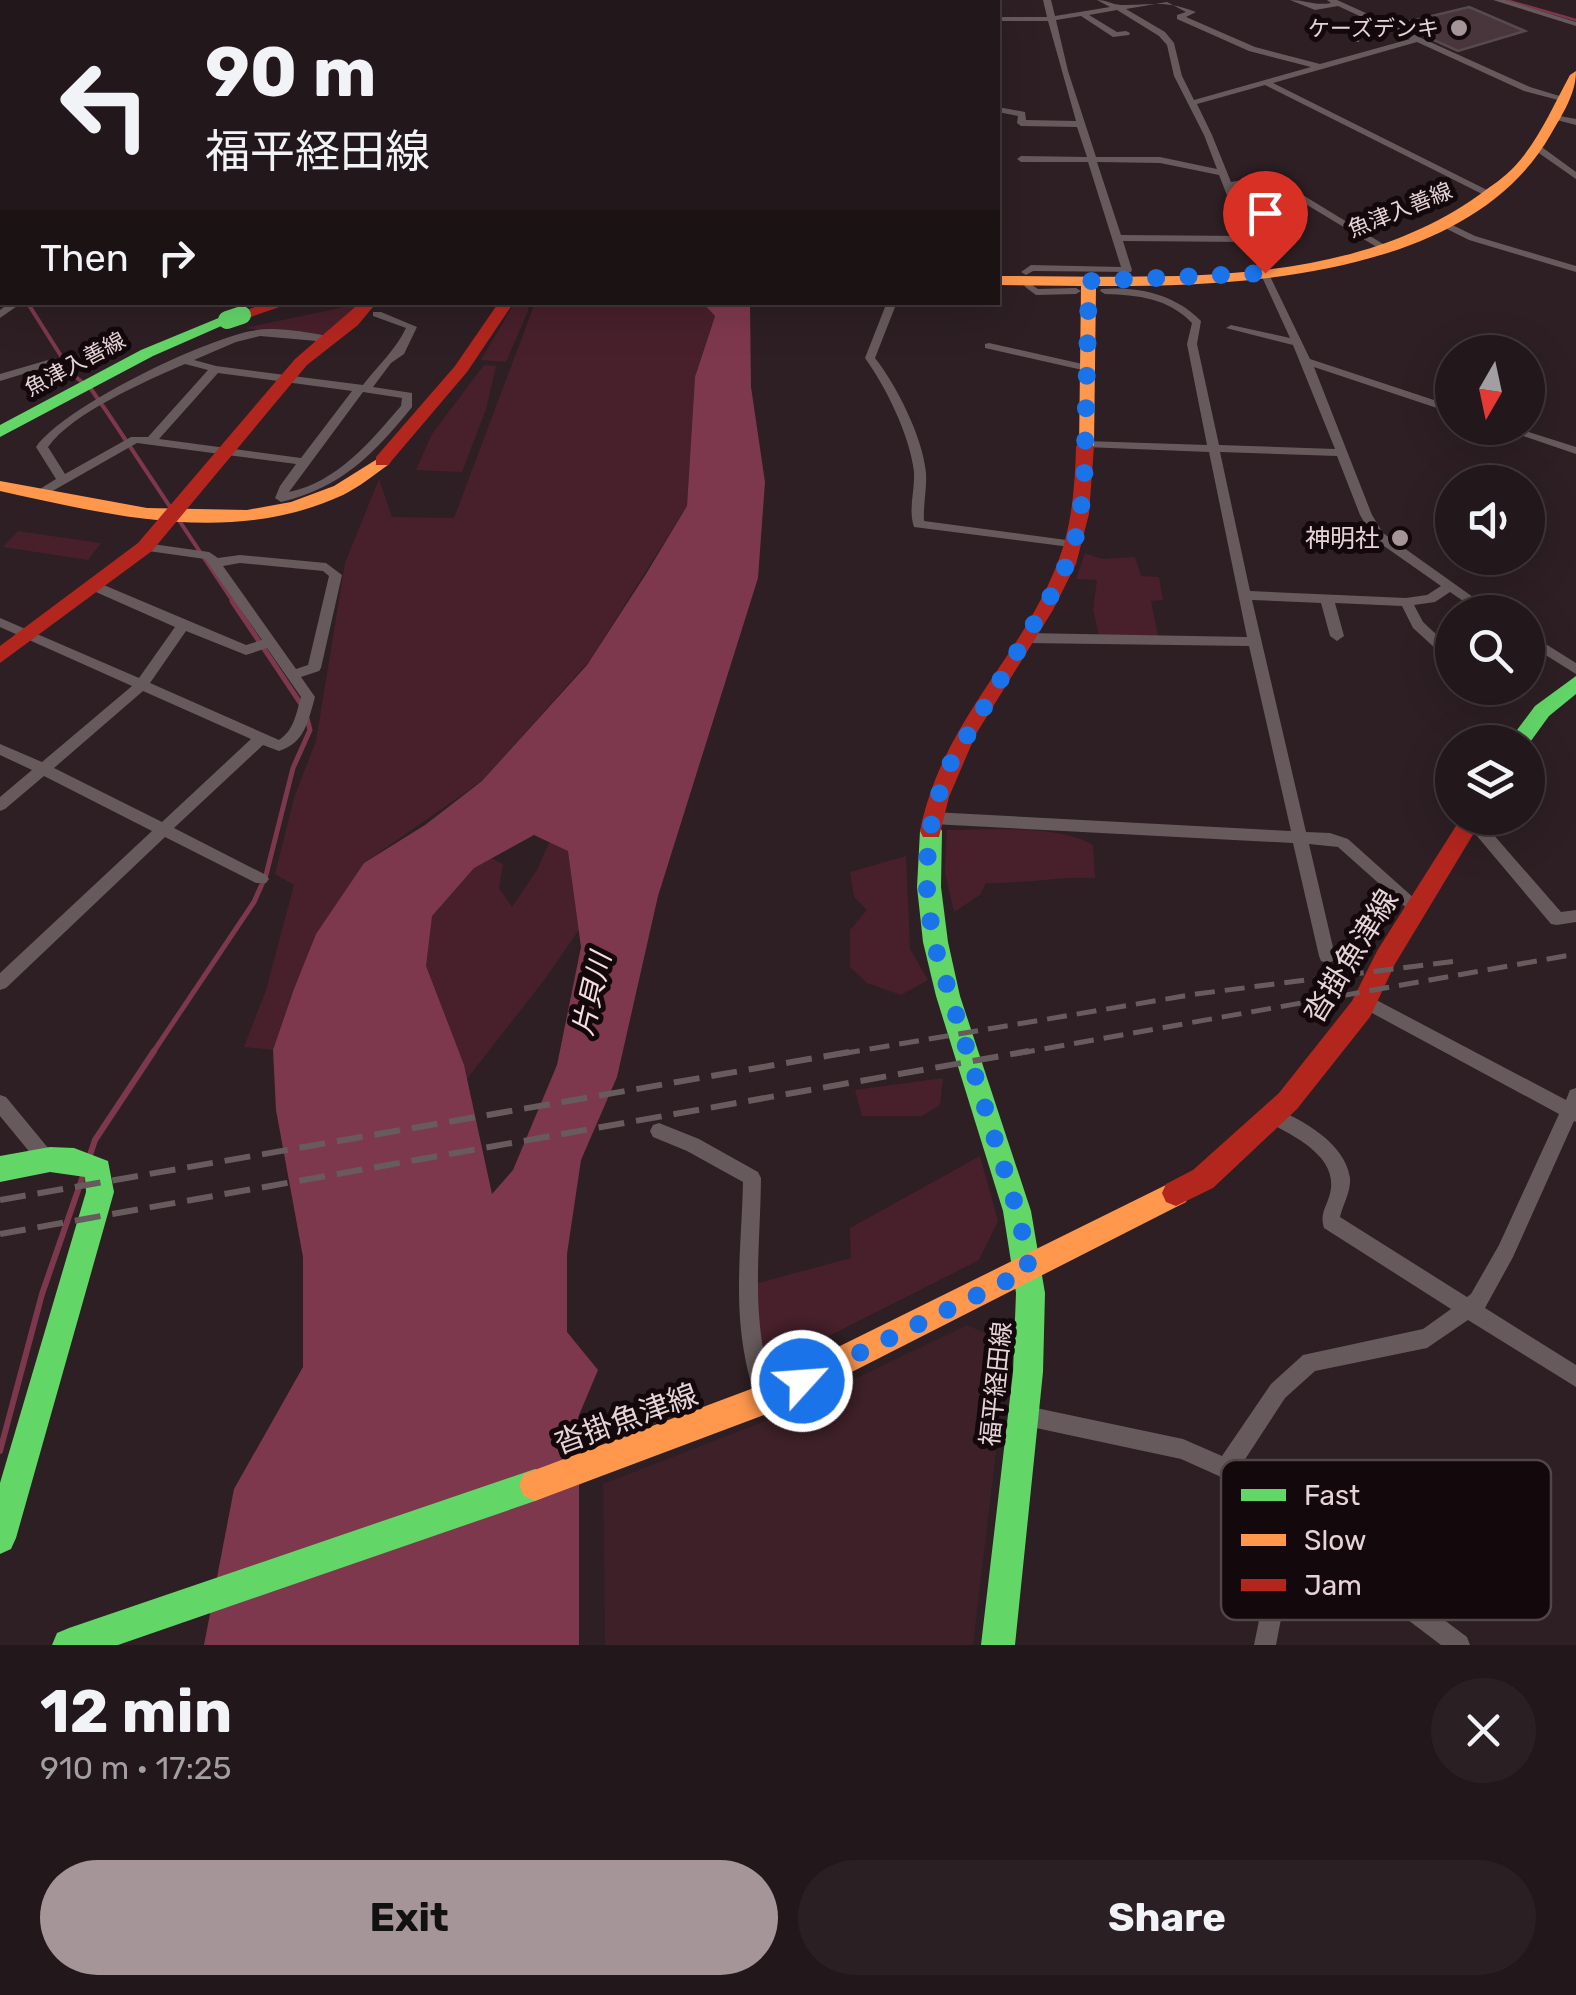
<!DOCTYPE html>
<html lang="en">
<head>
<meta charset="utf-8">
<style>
	:root { --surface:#22171a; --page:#2a2023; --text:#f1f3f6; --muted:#a29fa2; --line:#3f3639; --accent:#a59498 }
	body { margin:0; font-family:Rubik,"Noto Sans JP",sans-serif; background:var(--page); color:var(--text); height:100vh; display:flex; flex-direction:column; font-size:38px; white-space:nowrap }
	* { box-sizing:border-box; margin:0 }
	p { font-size:32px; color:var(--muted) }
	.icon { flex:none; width:55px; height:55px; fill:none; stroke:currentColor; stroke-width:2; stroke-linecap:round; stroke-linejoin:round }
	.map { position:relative; height:1645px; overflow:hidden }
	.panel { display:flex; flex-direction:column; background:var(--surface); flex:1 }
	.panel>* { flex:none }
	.top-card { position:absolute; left:0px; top:0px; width:1000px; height:305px; box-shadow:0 10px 40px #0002,0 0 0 2px var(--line); background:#22171a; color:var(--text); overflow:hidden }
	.needle { width:65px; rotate:189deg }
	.fabs { position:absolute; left:1435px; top:335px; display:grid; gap:20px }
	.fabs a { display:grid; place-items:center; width:110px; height:110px; border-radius:50%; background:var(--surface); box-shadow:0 10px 40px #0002,0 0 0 2px var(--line); font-size:50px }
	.pin { position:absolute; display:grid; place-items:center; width:85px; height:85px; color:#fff; margin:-102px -42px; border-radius:50% 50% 50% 0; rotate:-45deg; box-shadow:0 0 10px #0007 }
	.pin .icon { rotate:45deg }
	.me { position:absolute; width:110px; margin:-55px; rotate:64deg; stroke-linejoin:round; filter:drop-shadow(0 0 8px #0008) }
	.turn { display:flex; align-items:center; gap:35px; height:210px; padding:0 40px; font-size:45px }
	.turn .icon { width:130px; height:130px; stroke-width:2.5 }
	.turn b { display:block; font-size:70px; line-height:85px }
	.then { display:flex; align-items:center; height:95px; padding:0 40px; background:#0003; gap:20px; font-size:38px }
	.round { display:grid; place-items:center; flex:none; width:105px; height:105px; border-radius:52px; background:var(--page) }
	.headline { display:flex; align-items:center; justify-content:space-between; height:170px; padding:0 40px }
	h1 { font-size:60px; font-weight:700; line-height:75px }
	.button { display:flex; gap:20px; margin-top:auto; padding:20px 40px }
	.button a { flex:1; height:115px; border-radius:60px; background:var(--accent); color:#111; font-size:40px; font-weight:700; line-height:115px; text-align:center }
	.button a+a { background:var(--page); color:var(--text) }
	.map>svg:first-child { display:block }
	.built { fill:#3e2028 }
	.green { fill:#47202c }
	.water { fill:#7e384e; fill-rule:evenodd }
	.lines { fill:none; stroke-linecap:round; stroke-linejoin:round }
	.stream-far3 { stroke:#7e384e; stroke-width:2.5 }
	.stream-far2 { stroke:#7e384e; stroke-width:4 }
	.stream-far1 { stroke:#7e384e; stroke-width:5 }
	.stream { stroke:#7e384e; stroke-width:6 }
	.building { fill:#49363c; stroke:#564a4d; stroke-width:2.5 }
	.street { fill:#675a5d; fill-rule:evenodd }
	.fast { fill:#63d668; fill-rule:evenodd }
	.slow { fill:#ff974d; fill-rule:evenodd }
	.jam { fill:#b3261e; fill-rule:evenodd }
	.rail-far1 { stroke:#685b5e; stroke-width:5; stroke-dasharray:20 10; stroke-linecap:butt }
	.rail { stroke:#685b5e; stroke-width:6; stroke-dasharray:26 12; stroke-linecap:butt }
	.fast-bridge { stroke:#63d668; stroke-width:18 }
	.route { stroke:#1a73e8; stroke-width:18; stroke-dasharray:0 32.4 }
	.poi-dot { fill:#a59498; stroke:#13080b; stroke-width:4 }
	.labels { text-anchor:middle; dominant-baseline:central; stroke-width:10; stroke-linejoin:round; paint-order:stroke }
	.far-poi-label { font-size:22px; fill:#e5d3d7; stroke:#13080b; text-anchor:end }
	.far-street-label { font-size:22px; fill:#e5d3d7; stroke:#13080b }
	.poi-label { font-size:25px; fill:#e5d3d7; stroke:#13080b; text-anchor:end }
	.street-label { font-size:25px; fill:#e5d3d7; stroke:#13080b }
	.water-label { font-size:28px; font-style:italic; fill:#f4dce1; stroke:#13080b }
	.near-street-label { font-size:30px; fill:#e5d3d7; stroke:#13080b }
	.key { fill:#13080b; stroke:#524548; stroke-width:2.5 }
	.key-label { font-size:28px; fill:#e5d3d7 }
</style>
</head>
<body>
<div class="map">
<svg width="1576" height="1645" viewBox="0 0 1576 1645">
	<rect width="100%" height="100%" fill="#2d1f23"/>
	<polygon class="built" points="967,1325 1009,1344 973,1645 605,1645 603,1484 778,1416"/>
	<g class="green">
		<polygon points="515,302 528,303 528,311 506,362 481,360"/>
		<polygon points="364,303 328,339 245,328"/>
		<polygon points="535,303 703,303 715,315 695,377 687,506 590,660 482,781 364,863 316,934 273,1050 244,1047 266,990 294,885 275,874 294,798 316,741 345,563 379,479 392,517 454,518"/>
		<polygon points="484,365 496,366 486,409 462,472 416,470 432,434"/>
		<polygon points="18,531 100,543 101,543 88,560 3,547"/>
		<polygon points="1085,553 1102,559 1135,557 1141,576 1159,577 1163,600 1151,601 1158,636 1099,635 1093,610 1097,580 1076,579"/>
		<polygon points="588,820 588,917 545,979 456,1093 401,912 477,851 503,864 499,888 512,907 537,870 556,827"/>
		<path d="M947 830C988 830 1059 824 1093 845L1095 878C1058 876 1024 884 986 883L980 895 954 912 945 872Z"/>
		<polygon points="906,856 910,949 928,980 901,995 867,983 850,967 850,930 867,910 854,897 850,872"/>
		<polygon points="943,1078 940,1105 922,1116 862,1116 855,1090"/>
		<polygon points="980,1156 998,1221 979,1260 766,1368 760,1359 755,1284 851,1258 850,1228"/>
	</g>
	<path class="water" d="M703 303H750L751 387 765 482 758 578 658 896 617 1077 581 1160 567 1254V1332L598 1370 579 1415V1645H204L234 1489 303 1367V1257L276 1110 273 1050 294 989 316 934 364 863 425 825 482 781 587 665 646 574 687 506 695 377 715 316ZM534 835 568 851 581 947 557 1065 513 1170 492 1194 464 1065 426 966 432 916 474 868Z"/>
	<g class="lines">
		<polyline class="stream-far3" points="1506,0 1576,20"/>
		<g class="stream-far2">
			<polyline points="0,262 2,266"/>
			<polyline points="27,302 73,375 91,389 107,412 234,603"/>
		</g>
		<g class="stream-far1">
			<polyline points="232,601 301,704"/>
			<polyline points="152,1054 254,902 266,875 293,768 310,730 307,718"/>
		</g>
		<g class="stream">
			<polyline points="89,1158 95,1140 154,1051"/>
			<polyline points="0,1451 42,1294 84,1173"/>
		</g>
	</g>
	<polygon class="building" points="1469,7 1525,31 1458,51 1398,24"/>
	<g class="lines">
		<g class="street">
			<polygon points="137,0 148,0 150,2 141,2"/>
			<polygon points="817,0 825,0 823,2 817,2"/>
			<polygon points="968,0 976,0 977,2 970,2"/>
			<path d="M1043 0H1051L1055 16 1110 7 1097 0C1107 0 1113 5 1122 5 1155 5 1164 0 1196 12L1186 17 1255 47 1320 64 1410 39 1383 27 1360 34 1359 42H1353V31L1377 24 1338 6 1315 10 1290 0C1306 0 1314 6 1331 3L1327 0H1337L1530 87 1566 98 1562 101 1524 91 1417 42 1273 83 1493 193 1495 195 1490 198 1265 85 1197 104 1212 135 1231 182 1270 175 1388 247 1380 249 1266 180 1233 187 1265 266 1310 359 1452 406V413L1314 367 1372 515 1383 533 1494 612H1479L1450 592 1435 602 1414 605 1423 622 1452 649V661L1447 659 1413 628 1402 606 1335 603 1344 636 1337 641 1330 636 1321 603 1252 600 1306 832 1330 833 1348 839 1425 908 1423 912H1411L1338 847 1309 844 1335 956 1333 961 1327 963 1321 961 1319 956 1293 843 932 824 927 822 925 818 927 814 932 812 1291 831 1249 646 1026 643 1019 638 1026 633 1247 637 1209 452 1085 447 1079 444 1085 441 1207 445 1187 344 1192 323C1168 298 1138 295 1105 294L1100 291 1101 289C1138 286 1175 294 1201 321L1197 344 1219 445 1335 449 1293 345 1226 328 1231 325 1290 338 1246 242 1123 241 1132 270 1131 272 1033 271 1026 275 1021 272 1031 265 1121 267 1088 162H1021L1017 159 1021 156 1087 157 1077 127 1021 126 1017 123 1018 116 998 112V107L1025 112 1026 120 1076 121 1048 21H998V17H1047ZM1167 2 1186 12 1177 15V19L1249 51 1311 67 1194 100 1182 76 1174 43 1165 32 1126 9ZM1117 10 1159 36 1167 45 1174 76 1204 135 1217 169 1160 157H1096L1068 71 1056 20 1081 16 1113 37 1129 35 1130 33 1126 31 1117 32 1089 15ZM1097 162 1160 163 1219 175 1243 236 1121 235ZM1220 452 1337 456 1360 515 1374 539 1441 586 1427 595 1406 598 1250 591Z"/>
			<polygon points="1493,0 1505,0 1576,22 1576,26"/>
			<polygon points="1549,114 1576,119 1576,125 1549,118"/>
			<polygon points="1533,145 1539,145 1576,172 1576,179 1533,149"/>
			<polygon points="1444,221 1475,236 1576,266 1576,272 1469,240 1441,226 1439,224"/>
			<polygon points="1029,283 1038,289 1076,288 1081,291 1076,294 1036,295 1024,286"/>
			<polygon points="11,302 23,302 0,318 0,310"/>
			<path d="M887 302H897L875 358C897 386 923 438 926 473 927 489 923 505 924 521L1074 541 1078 542V548L914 527C908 509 915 491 914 472 910 436 886 387 865 358Z"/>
			<path d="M373 312H381L417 327 404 354 391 363 373 387 412 393V407C374 454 341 488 281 502L275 498 280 486 296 464 137 443 42 497H34L32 494 56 479 36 447C65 406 201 341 251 331 276 326 303 332 328 336L333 339 328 342 260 336 236 342 194 360 216 366 363 385C378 365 395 351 406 328L373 316ZM185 364 208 370 148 437H131L65 474 48 447C72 413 146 381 185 364ZM218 373 352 391 301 458 159 439ZM363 392 402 398 401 406C370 442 337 482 289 492Z"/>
			<polygon points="989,343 1087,365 1092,368 1087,371 985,348 985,344"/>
			<polygon points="55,358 59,359 59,363 0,381 0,374"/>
			<polygon points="1500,428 1516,428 1576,447 1576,454"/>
			<path d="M145 543 209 552 218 558 240 555 326 563 342 575 321 668 319 671 301 677 315 697C308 721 305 743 279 751L263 745 174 828 266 875 269 879 266 883H256L165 837 6 988 0 990V973L152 831 44 776 5 809 0 811V797L32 770 0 755V744L42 762 132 686 0 627V618L139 678 175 627 89 589 88 586 89 583H99L246 645 262 640 205 559 141 550 139 547ZM240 563 323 571 329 576 308 665 296 669 223 566ZM186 631 246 655 267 648 301 697C296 714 294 730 279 740L150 683ZM143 691 251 739 162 822 54 768Z"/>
			<polygon points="1528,633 1576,663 1576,674 1528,644"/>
			<polygon points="1464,818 1479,818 1561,912 1576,910 1576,922 1557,925 1551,924 1466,823"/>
			<path d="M1365 994 1566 1100 1570 1090 1576 1088V1122L1574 1121 1513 1257 1485 1308 1576 1365V1387L1468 1320 1427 1348 1315 1371 1285 1398 1240 1467 1291 1505 1299 1507 1300 1512 1467 1637 1470 1645H1441L1297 1536 1276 1645H1254L1279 1522 1219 1476 1181 1459 1022 1425 1015 1422 1012 1415 1015 1408 1022 1405 1183 1439 1222 1456 1271 1384 1303 1355 1423 1329 1451 1309 1324 1228C1320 1215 1325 1209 1329 1197 1342 1158 1295 1137 1268 1122L1265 1116 1268 1110 1274 1108C1303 1120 1345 1143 1350 1178 1351 1192 1343 1204 1340 1217L1467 1297 1471 1294 1499 1245 1559 1114 1359 1006 1357 1001 1359 996Z"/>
			<polygon points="0,1095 6,1097 53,1154 56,1160 53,1166 47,1168 41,1166 0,1116"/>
			<path d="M659 1123 699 1139 758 1172 761 1178C760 1259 749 1320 776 1399L773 1406 766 1409 759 1406 756 1399C730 1320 741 1263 743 1182L687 1151 653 1137 650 1131 653 1125Z"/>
		</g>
		<g class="fast">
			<polygon points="623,0 635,0 635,2 624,2"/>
			<rect x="0" y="9" width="2" height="7"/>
			<polygon points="221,317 235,320 153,356 0,437 0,425 141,350"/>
			<polygon points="1576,676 1576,694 1549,716 1528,745 1508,742 1535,706"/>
			<polygon points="931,822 939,825 942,831 941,887 948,942 960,996 1031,1211 1045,1293 1043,1372 1015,1645 981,1645 1013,1372 1016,1293 1003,1211 936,996 923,942 917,887 920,831 923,825"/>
			<polygon points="50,1147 74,1148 108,1161 114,1192 16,1538 11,1549 0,1554 0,1483 86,1192 85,1177 50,1172 0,1182 0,1156"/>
			<polygon points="535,1469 546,1474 551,1485 546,1496 535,1501 118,1645 52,1645 57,1633 69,1628"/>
		</g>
		<g class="slow">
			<path d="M1576 71C1576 94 1562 115 1551 134 1470 277 1241 287 1096 286L1094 446 1091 450H1079L1081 286 998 285V276C1157 275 1341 293 1479 195 1491 186 1504 178 1515 166 1539 140 1553 106 1570 75Z"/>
			<polygon points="0,137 2,138 2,147 0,146"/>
			<path d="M382 456 391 461 388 465C374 475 359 487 343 495 233 546 113 516 0 491V481L147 508 247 510 291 502 334 486Z"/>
			<polygon points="1176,1180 1186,1184 1190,1193 1186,1202 777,1410 535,1501 524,1496 519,1485 524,1474 759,1386"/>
		</g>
		<g class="jam">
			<polygon points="2,105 2,113 0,114 0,106"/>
			<polygon points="268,302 294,302 242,320 234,315"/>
			<polygon points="361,302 377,302 358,325 307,365 152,551 0,663 0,646 138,543 295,359"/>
			<polygon points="499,302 514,302 467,372 388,465 376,465 376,457 455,366"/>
			<path d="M1085 441 1094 446 1089 514 1076 564 1053 610 976 734 949 797 939 837H923L920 831C942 722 1017 663 1056 567 1072 528 1075 487 1076 446Z"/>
			<polygon points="1461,818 1483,818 1395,964 1370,1017 1297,1109 1213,1188 1176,1206 1166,1202 1162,1193 1166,1184 1193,1170 1279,1093 1352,1001 1377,951"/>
		</g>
		<g class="rail-far1">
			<polyline points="840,1054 1196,994 1457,961"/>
			<polyline points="1015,1054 1576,954"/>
		</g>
		<g class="rail">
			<polyline points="0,1200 855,1051"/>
			<polyline points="0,1234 1029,1051"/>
		</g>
		<polyline class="fast-bridge" points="227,320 242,315"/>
	</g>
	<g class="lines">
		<polyline class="route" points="802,1381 1029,1270 1020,1220 936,950 927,902 927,862 932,818 946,771 1059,582 1074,546 1084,490 1089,281 1265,273"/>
	</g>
	<g class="poi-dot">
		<circle cx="1459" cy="28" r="10"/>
		<circle cx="1400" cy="538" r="10"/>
	</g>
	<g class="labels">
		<g class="far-poi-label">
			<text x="1439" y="28">ケーズデンキ</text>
		</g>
		<g class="far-street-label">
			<text transform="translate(1400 210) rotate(-22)">魚津入善線</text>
			<text transform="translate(75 364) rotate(-28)">魚津入善線</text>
		</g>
		<g class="poi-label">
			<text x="1380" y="538">神明社</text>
		</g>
		<g class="street-label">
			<text transform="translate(996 1384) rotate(-84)">福平経田線</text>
		</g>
		<g class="water-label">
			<text transform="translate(592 994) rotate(-77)">片貝川</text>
		</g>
		<g class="near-street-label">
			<text transform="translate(1351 956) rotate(-58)">沓掛魚津線</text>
			<text transform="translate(626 1419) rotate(-20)">沓掛魚津線</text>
		</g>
	</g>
	<rect x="1221" y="1460" width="330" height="160" rx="15" class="key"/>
	<rect x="1241" y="1489" width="45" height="12" fill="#63d668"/>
	<rect x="1241" y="1534" width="45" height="12" fill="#ff974d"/>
	<rect x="1241" y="1579" width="45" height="12" fill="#b3261e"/>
	<g class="key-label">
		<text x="1304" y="1505">Fast</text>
		<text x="1304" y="1550">Slow</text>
		<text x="1304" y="1595">Jam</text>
	</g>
</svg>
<div class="fabs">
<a><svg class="needle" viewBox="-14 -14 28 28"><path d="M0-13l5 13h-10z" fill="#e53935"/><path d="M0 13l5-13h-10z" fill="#a29fa2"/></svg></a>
<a><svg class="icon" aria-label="sound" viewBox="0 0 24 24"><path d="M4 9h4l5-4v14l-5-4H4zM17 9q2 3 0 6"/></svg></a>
<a><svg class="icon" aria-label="search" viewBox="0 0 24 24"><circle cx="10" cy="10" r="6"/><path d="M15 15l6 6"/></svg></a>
<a><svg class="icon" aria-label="layers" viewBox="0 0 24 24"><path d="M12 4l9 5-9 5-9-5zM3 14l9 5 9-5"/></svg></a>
</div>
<div class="pin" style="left:1265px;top:273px;background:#d93025"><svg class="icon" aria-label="arrive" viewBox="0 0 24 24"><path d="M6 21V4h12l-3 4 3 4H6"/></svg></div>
<svg class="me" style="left:802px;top:1381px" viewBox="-20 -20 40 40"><circle r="17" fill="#1a73e8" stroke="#fff" stroke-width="3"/><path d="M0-11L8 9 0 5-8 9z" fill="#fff"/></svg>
<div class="top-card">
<div class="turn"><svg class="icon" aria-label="left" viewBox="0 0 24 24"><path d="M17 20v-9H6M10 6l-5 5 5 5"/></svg><div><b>90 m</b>福平経田線</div></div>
<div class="then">Then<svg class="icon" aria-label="right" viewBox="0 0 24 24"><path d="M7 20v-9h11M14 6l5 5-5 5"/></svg></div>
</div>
</div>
<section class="panel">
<div class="headline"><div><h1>12 min</h1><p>910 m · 17:25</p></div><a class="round"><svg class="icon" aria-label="close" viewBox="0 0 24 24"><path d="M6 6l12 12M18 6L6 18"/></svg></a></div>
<div class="button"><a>Exit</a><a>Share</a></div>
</section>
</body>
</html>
